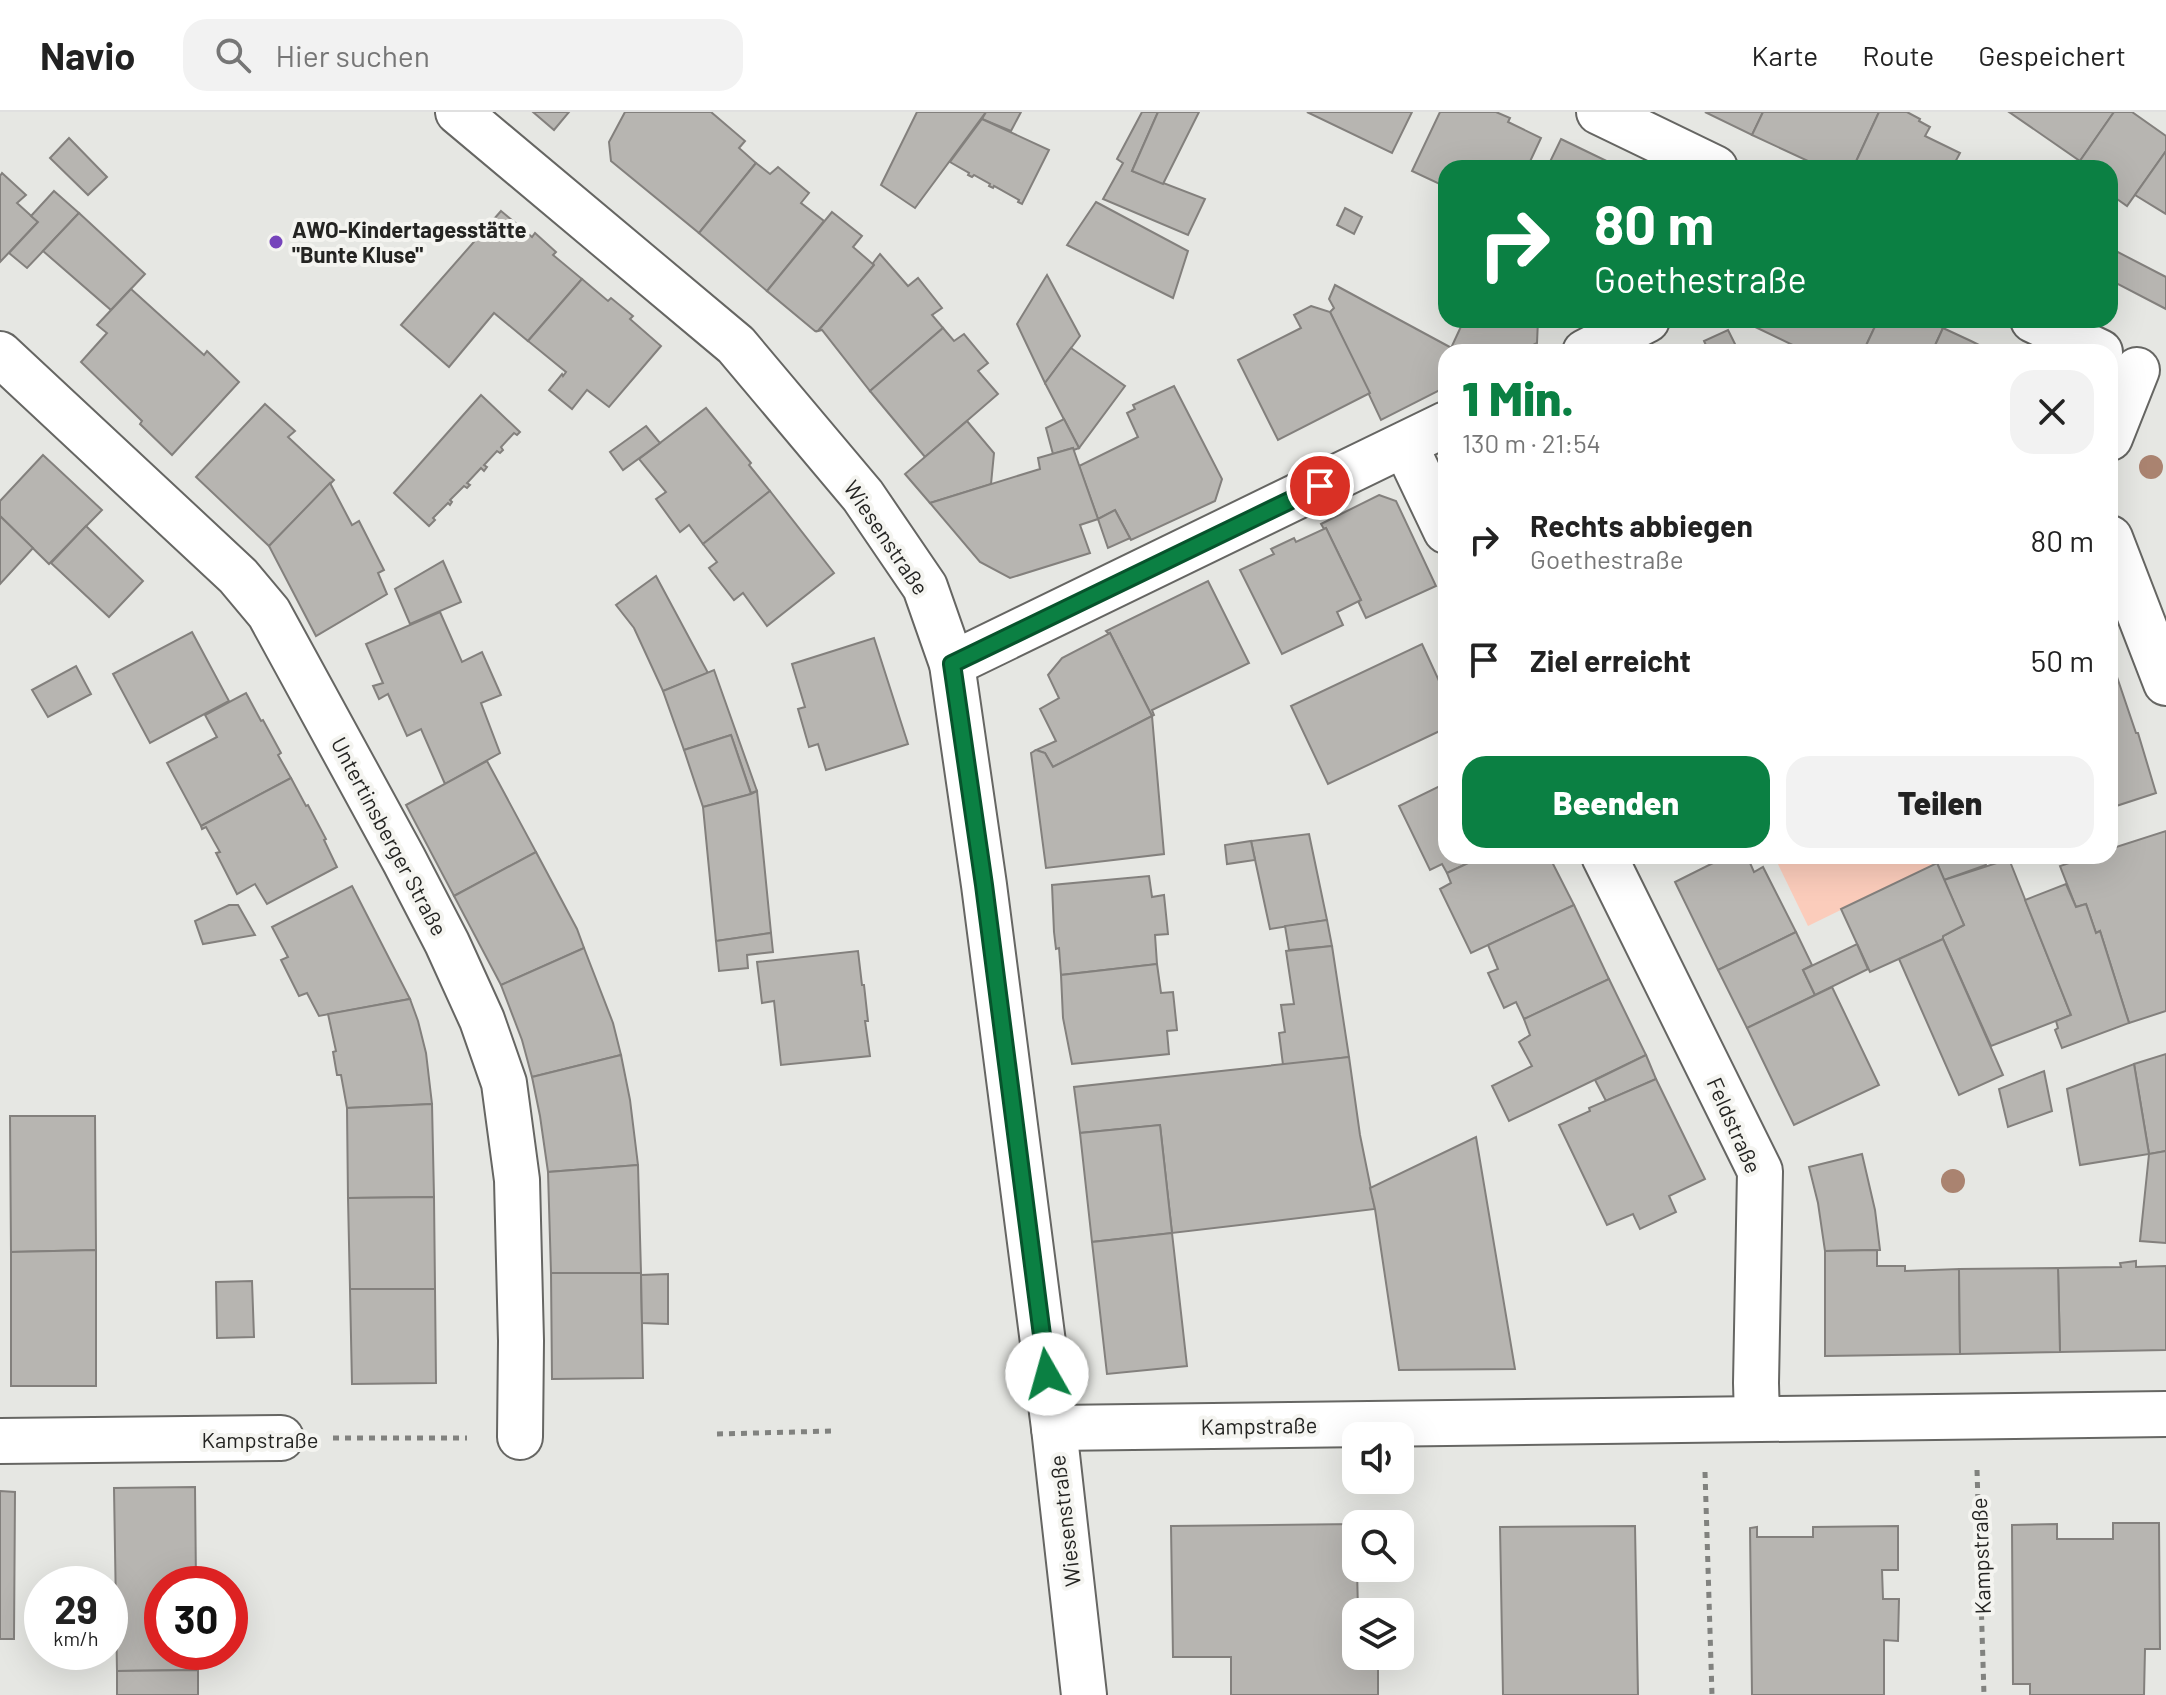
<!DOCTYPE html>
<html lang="de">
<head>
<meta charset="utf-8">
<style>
	:root { --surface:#fff; --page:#f2f2f2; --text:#222; --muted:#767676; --line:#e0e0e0; --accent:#0b8043 }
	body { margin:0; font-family:Barlow,sans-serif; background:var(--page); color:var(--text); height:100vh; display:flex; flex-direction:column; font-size:30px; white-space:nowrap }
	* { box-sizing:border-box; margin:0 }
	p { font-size:26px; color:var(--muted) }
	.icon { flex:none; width:44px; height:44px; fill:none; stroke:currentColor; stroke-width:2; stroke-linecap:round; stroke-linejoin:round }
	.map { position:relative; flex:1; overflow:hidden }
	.side { position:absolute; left:1438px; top:232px; width:680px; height:520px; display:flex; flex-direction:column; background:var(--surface); border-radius:24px; box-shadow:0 8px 32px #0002 }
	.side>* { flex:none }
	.hud { position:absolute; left:1438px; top:48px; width:680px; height:168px; border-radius:24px; box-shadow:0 8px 32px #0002; background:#0b8043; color:#fff; overflow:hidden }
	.fabs { position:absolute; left:1342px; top:1310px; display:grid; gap:16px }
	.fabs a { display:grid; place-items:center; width:72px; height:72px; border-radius:16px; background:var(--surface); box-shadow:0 8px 32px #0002; font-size:40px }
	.speed { position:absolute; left:24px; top:1454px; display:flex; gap:16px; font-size:40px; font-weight:700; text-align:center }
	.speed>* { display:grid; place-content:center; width:104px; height:104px; border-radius:50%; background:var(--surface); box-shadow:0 8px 32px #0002; line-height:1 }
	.speed small { font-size:20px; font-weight:400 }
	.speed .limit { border:12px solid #d22; background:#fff; color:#111 }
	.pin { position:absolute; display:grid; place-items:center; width:68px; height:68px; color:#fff; margin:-34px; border:4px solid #fff; border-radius:50%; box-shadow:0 2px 8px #0007 }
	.me { position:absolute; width:88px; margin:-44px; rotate:353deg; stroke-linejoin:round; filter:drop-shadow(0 0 6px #0008) }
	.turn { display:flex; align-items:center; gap:28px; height:168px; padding:0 24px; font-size:36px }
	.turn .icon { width:104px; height:104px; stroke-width:2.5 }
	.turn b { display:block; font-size:56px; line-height:68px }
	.round { display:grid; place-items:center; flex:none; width:84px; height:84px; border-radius:24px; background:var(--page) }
	.head { display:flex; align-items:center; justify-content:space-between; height:136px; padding:0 24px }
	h1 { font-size:48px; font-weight:800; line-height:60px; color:var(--accent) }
	.cta { display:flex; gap:16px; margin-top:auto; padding:16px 24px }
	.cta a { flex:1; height:92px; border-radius:24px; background:var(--accent); color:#fff; font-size:32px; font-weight:800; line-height:92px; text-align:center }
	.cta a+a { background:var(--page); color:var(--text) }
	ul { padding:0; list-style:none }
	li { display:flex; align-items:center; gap:24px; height:120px; padding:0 24px }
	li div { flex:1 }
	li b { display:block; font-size:30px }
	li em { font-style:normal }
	header { display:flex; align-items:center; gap:48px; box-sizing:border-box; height:112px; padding:0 40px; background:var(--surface); border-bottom:2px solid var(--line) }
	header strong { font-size:38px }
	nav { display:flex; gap:44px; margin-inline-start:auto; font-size:28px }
	.search { width:560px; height:72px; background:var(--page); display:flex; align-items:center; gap:20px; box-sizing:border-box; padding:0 28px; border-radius:24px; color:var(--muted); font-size:30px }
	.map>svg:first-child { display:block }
	.green { fill:#fbccbb }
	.building { fill:#b7b5b1; stroke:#83807d; stroke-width:2 }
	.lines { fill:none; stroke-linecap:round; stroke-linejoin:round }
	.minor-casing { stroke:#666663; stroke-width:48 }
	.path { stroke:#81827f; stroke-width:5; stroke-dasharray:6 6; stroke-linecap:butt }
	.minor { stroke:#fff; stroke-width:44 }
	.tree { fill:#aa8370 }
	.route-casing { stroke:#07532c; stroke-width:20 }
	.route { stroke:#0b8043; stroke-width:14 }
	.poi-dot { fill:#7644bb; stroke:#f4f4f0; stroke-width:3 }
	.labels { text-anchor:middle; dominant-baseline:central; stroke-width:8; stroke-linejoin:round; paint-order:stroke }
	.poi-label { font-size:22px; font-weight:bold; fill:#242422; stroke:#f4f4f0; text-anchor:start }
	.street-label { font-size:22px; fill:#242422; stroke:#f4f4f0 }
</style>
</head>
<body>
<header>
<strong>Navio</strong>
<div class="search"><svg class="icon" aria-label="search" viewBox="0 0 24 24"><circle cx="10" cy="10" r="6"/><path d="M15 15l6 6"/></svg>Hier suchen</div>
<nav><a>Karte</a><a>Route</a><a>Gespeichert</a></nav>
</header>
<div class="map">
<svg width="2166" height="1583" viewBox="0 0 2166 1583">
	<rect width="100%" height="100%" fill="#e6e7e3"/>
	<polygon class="green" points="1774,744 1934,744 1937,751 1808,814"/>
	<g class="building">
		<polygon points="533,0 569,0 554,18"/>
		<polygon points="625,0 711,0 745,29 739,36 756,51 699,121 611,49 609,30"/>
		<polygon points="917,0 986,0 915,96 881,73"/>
		<polygon points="986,0 1021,0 1011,19 982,7"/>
		<polygon points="1142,0 1158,0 1132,59 1205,87 1188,123 1103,87 1123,51 1117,47"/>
		<polygon points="1158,0 1199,0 1163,72 1132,59"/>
		<polygon points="1307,0 1412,0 1392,41"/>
		<polygon points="1440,0 1496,0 1510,6 1508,10 1541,26 1527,56 1446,56 1446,75 1412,59"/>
		<polygon points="1705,0 1763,0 1752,23"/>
		<polygon points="1763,0 1879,0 1853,56 1823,56 1752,23"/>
		<polygon points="1879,0 1907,0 1920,7 1919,9 1930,15 1925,24 1960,41 1952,56 1853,56"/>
		<polygon points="2009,0 2114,0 2080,49"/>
		<polygon points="2114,0 2132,0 2166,24 2166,39 2127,94 2110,82 2110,56 2075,56"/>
		<polygon points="982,7 1049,38 1022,92 1018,90 1019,88 994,74 993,76 989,74 990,72 974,63 972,65 968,63 969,61 950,50"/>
		<polygon points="69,26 107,65 88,83 50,46"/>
		<polygon points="1561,27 1617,54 1616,56 1547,56"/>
		<polygon points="2166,39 2166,102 2135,83"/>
		<polygon points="756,51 770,62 778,55 809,81 801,91 824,109 767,179 699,121"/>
		<polygon points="2,61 26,83 17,91 38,110 0,150 0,64"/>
		<polygon points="54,79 79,101 27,156 9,141 38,110 31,104"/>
		<polygon points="1096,90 1188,139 1173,186 1067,133"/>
		<polygon points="1345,96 1362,105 1354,122 1337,113"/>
		<polygon points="501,99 532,125 535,121 556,140 553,143 582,167 528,229 494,201 449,255 401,213"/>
		<polygon points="832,100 862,124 853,135 874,153 818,219 815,219 767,179"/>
		<polygon points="79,101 145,162 111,198 43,139"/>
		<polygon points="2110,136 2166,165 2166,197 2110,168"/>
		<polygon points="880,142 908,174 918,166 942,196 932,203 943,216 870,279 822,218 818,219 874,153 873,151"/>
		<polygon points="1047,163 1080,224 1045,271 1017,212"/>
		<polygon points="582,167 608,189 611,186 633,204 630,207 661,234 609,295 587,278 572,297 549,278 562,262 563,264 566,260 528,229"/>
		<polygon points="1335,173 1459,240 1446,240 1446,275 1381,308 1330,200 1334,196 1329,187"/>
		<polygon points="131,177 204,243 207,239 239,270 172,343 140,312 142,309 81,250 107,221 97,213"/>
		<polygon points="1311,194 1330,200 1370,281 1278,328 1238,248 1301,216 1294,203"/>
		<polygon points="1464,208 1538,208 1537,231 1519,240 1459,240 1451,236"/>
		<polygon points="1747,208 1878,208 1863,240 1807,240 1747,211"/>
		<polygon points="1878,208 1926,208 1943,216 1932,240 1863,240"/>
		<polygon points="943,216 954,229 964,222 988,251 978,259 998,282 925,345 870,279"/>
		<polygon points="1943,216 1971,229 1993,240 1932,240"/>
		<polygon points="1728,218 1739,240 1709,240 1704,229"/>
		<polygon points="1071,236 1125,274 1079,336 1045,271"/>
		<polygon points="1174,274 1222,367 1215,389 1131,428 1115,398 1098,407 1079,354 1138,325 1127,301 1135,297 1133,293"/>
		<polygon points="481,283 520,320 517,323 514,321 501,335 503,338 500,341 497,339 484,353 487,355 484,359 481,356 467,371 470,373 467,376 464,374 450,388 452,390 450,393 448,391 433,406 435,408 429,414 394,381"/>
		<polygon points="265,292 295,319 288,325 334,368 269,434 196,365"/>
		<polygon points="706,296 751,351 749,353 770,379 703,432 689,413 680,420 656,387 666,380 639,347"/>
		<polygon points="1064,307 1079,336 1074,338 1073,336 1053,342 1046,316"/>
		<polygon points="967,309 994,341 991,372 930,391 905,362"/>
		<polygon points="646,314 660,331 623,358 610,340"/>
		<polygon points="1073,336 1098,407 1080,413 1090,441 1010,466 980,450 930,391 1040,357 1038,346"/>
		<polygon points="43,343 102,398 49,452 0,404 0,389"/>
		<polygon points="330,371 352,413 359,409 384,458 378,461 387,482 316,524 269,434"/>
		<polygon points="770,379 834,461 767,514 743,481 734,488 709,456 717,450 703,432"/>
		<polygon points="1379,383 1396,389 1436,474 1366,506 1358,489 1361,488 1326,416 1324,417 1321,412"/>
		<polygon points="1115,398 1131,428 1130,426 1108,436 1098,407"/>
		<polygon points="0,404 33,436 0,472"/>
		<polygon points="86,414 143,469 109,505 51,451"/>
		<polygon points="1326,416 1361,488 1337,500 1343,513 1282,542 1240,458 1274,442 1271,437 1294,426 1296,430"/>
		<polygon points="443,449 461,490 410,512 395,477"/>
		<polygon points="656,464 708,561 663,579 634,516 616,493"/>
		<polygon points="1208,469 1249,551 1152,598 1154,603 1152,604 1110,521 1109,522 1106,519"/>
		<polygon points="440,500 462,550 482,540 501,583 481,591 500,641 445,672 421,617 407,624 388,582 379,587 373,574 383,571 366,532"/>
		<polygon points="192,520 229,589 150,631 113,562"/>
		<polygon points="1110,521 1152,604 1053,655 1045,641 1036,638 1056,629 1040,597 1059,586 1048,563 1062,546"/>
		<polygon points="874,526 908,632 826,658 818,632 809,635 798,597 805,595 792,552"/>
		<polygon points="1422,532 1446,584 1446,616 1328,672 1291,594"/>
		<polygon points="76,554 91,582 48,605 32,578"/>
		<polygon points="714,558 757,679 751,681 731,623 684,638 663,579"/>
		<polygon points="2116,562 2136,621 2138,621 2156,681 2110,696 2110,564"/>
		<polygon points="246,581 261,609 263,608 281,641 278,643 291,666 201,714 167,651 217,625 205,603"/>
		<polygon points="1152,604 1164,742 1046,756 1031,641 1036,638 1045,641 1053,655"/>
		<polygon points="731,623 751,682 703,695 684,638"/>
		<polygon points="487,649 536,740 454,784 406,693"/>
		<polygon points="291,666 306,694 308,693 326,727 324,728 337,755 267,792 255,772 237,782 216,741 220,740 206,715 202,717 201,714"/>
		<polygon points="1446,671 1446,744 1483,744 1447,761 1442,752 1430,758 1399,694"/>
		<polygon points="757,679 771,821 716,829 703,695 751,682"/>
		<polygon points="2166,719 2166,899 2129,911 2100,819 2096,821 2086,792 2076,795 2060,754 2090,744 2110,744 2110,737"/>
		<polygon points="1309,722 1327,808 1270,817 1251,729"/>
		<polygon points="1251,729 1255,748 1227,752 1225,733"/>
		<polygon points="536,740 577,817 584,836 501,873 454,784"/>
		<polygon points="1483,744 1549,744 1574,793 1471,841 1440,777 1451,771 1447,761"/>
		<polygon points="1727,744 1747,744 1754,760 1763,755 1796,820 1718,858 1675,770"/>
		<polygon points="1934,744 1983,744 1986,753 1944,768"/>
		<polygon points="2009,747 2071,903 1991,934 1943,827 1943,824 1964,813 1944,768"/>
		<polygon points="1937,751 1964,813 1943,824 1943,827 1870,860 1841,797"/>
		<polygon points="1149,764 1152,785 1164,783 1168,822 1155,823 1157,852 1061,863 1059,836 1056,837 1054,820 1052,773"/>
		<polygon points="2066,772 2076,795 2086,792 2096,821 2100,819 2129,911 2062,936 2055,918 2058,916 2056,909 2071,903 2025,788"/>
		<polygon points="352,774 410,887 319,904 307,881 299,884 281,848 288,845 272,815"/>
		<polygon points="229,793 238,793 255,823 203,832 195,809"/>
		<polygon points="1574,793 1609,867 1524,907 1516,890 1504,896 1488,861 1498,857 1488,833"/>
		<polygon points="1327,808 1332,834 1289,838 1285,814"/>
		<polygon points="1796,820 1812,853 1803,858 1815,883 1747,916 1718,858"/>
		<polygon points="771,821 773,840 747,843 748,856 719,859 716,829"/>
		<polygon points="1943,827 2003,963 1959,983 1899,847"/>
		<polygon points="1857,832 1868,857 1815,883 1803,858"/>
		<polygon points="1332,834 1349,945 1283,953 1279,921 1285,920 1281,893 1294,892 1286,839"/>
		<polygon points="584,836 613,911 621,943 532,965 522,928 501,873"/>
		<polygon points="858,839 862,873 864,873 868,909 865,909 870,944 781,953 774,889 762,891 757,850"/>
		<polygon points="1157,852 1161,881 1173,880 1177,918 1167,919 1169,942 1072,952 1063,906 1061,863"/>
		<polygon points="1609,867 1646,943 1509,1009 1492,974 1532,954 1519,930 1530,923 1524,907"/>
		<polygon points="1832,875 1879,973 1794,1013 1747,916"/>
		<polygon points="410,887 418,909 426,941 432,992 347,996 341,963 337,963 333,940 336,939 328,902"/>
		<polygon points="2166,942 2166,1039 2149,1042 2134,952"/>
		<polygon points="621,943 630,988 638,1053 548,1060 540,1004 532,965"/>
		<polygon points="1646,943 1656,967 1606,989 1595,968"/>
		<polygon points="1349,945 1360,1023 1375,1097 1172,1121 1160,1013 1080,1021 1074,975"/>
		<polygon points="2134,952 2149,1042 2080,1053 2067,977"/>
		<polygon points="2044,959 2052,999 2008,1015 1999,977"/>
		<polygon points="1656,967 1705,1067 1669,1084 1676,1100 1640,1117 1633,1102 1607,1113 1559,1013 1590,999 1589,996"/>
		<polygon points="432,992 434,1085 348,1086 347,996"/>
		<polygon points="10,1004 95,1004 96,1138 11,1140"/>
		<polygon points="1160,1013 1172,1121 1092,1130 1080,1021"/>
		<polygon points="1476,1025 1515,1257 1399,1258 1375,1097 1370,1076"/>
		<polygon points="2166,1039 2166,1131 2140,1129 2149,1042"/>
		<polygon points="1862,1042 1875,1098 1880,1138 1825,1139 1818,1091 1809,1055"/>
		<polygon points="638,1053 641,1161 551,1161 548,1060"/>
		<polygon points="434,1085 435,1177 350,1177 348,1086"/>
		<polygon points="1172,1121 1187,1254 1107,1262 1092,1130"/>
		<polygon points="96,1138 96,1274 11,1274 11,1140"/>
		<polygon points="1877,1138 1877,1154 1905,1154 1905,1159 1959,1157 1960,1242 1825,1244 1825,1139"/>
		<polygon points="2136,1149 2136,1155 2166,1154 2166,1238 2060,1240 2058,1156 2121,1155 2120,1151"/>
		<polygon points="2058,1156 2060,1240 1960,1242 1959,1157"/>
		<polygon points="551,1161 641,1161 643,1266 552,1267"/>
		<polygon points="668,1162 668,1212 642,1211 641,1163"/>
		<polygon points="252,1169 254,1225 217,1226 216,1170"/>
		<polygon points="350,1177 435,1177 436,1271 352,1272"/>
		<polygon points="195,1375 196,1472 162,1472 162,1540 197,1540 198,1558 117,1559 114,1376"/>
		<polygon points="0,1379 15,1380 14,1527 0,1527"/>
		<polygon points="2113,1411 2159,1411 2160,1537 2145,1537 2144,1583 2030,1583 2030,1572 2013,1572 2012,1413 2057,1412 2057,1427 2113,1427"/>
		<polygon points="1356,1412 1358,1500 1356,1500 1356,1544 1378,1544 1378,1583 1231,1583 1231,1545 1173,1545 1171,1414"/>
		<polygon points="1635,1414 1638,1583 1503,1583 1500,1415"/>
		<polygon points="1898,1414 1898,1458 1882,1458 1883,1487 1899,1487 1898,1529 1884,1528 1884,1583 1752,1583 1750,1416 1757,1415 1757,1425 1813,1425 1813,1415"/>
		<polygon points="198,1558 198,1583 117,1583 117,1559"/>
	</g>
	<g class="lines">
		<defs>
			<g id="minor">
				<polyline points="458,0 736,233 863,384 925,475 952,552 984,773 1054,1316 1084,1583"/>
				<polyline points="1599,0 1715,56"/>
				<polyline points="2033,208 2100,240"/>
				<polyline points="1585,240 1647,208"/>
				<polyline points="0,242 238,464 269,501 404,748 447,831 482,908 504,971 517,1068 521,1229 520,1325"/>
				<polyline points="2110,326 2137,258"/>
				<polyline points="1405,333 1446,419"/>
				<polyline points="2110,426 2166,571"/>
				<polyline points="952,552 1446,312"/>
				<polyline points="1604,744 1760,1059 1756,1271 1757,1307"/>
				<polyline points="1054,1316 2166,1302"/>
				<polyline points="0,1329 281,1326"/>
			</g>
		</defs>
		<use href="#minor" class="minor-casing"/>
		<g class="path">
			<polyline points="717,1322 833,1319"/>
			<polyline points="333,1326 467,1326"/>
			<polyline points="1977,1358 1984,1583"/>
			<polyline points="1705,1360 1712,1583"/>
		</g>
		<use href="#minor" class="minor"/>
	</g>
	<g class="tree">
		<circle cx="2151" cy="355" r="12"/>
		<circle cx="1953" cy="1069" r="12"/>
	</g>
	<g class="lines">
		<defs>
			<polyline id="route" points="1047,1262 984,773 952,552 1320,374"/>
		</defs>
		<use href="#route" class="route-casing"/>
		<use href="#route" class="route"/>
	</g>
	<circle class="poi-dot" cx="276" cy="130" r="8"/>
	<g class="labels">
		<g class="poi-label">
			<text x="292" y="117">AWO-Kindertagesstätte<tspan x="292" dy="25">"Bunte Kluse"</tspan></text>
		</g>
		<g class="street-label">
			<text transform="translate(887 425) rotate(56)">Wiesenstraße</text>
			<text transform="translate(390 724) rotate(62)">Untertinsberger Straße</text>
			<text transform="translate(1735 1013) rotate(66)">Feldstraße</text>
			<text transform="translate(1259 1313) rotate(-1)">Kampstraße</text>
			<text x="260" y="1327">Kampstraße</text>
			<text transform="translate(1064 1409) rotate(-97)">Wiesenstraße</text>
			<text transform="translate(1980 1444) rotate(-92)">Kampstraße</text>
		</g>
	</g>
</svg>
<div class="fabs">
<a><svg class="icon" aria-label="sound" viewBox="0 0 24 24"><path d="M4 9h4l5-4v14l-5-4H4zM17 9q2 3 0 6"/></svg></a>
<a><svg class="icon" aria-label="search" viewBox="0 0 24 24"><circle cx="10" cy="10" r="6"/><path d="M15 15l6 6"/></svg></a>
<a><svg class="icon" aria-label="layers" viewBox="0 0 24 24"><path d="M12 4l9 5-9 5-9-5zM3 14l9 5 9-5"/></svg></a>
</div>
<div class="speed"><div>29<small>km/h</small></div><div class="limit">30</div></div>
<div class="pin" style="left:1320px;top:374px;background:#d93025"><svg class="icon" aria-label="arrive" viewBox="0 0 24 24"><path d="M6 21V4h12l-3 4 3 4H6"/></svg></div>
<svg class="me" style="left:1047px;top:1262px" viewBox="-20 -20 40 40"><circle r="19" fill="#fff"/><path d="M0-13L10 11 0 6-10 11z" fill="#0b8043"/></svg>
<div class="hud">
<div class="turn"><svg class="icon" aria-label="right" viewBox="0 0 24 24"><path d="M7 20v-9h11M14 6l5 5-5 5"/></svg><div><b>80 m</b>Goethestraße</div></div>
</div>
<section class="side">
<div class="head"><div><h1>1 Min.</h1><p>130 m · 21:54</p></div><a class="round"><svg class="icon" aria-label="close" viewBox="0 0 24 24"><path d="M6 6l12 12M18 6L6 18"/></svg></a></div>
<ul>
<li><svg class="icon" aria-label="right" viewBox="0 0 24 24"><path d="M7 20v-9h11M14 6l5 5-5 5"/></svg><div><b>Rechts abbiegen</b><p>Goethestraße</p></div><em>80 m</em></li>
<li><svg class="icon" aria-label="arrive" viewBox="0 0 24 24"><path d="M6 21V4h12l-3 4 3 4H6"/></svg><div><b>Ziel erreicht</b></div><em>50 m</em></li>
</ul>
<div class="cta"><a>Beenden</a><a>Teilen</a></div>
</section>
</div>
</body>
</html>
